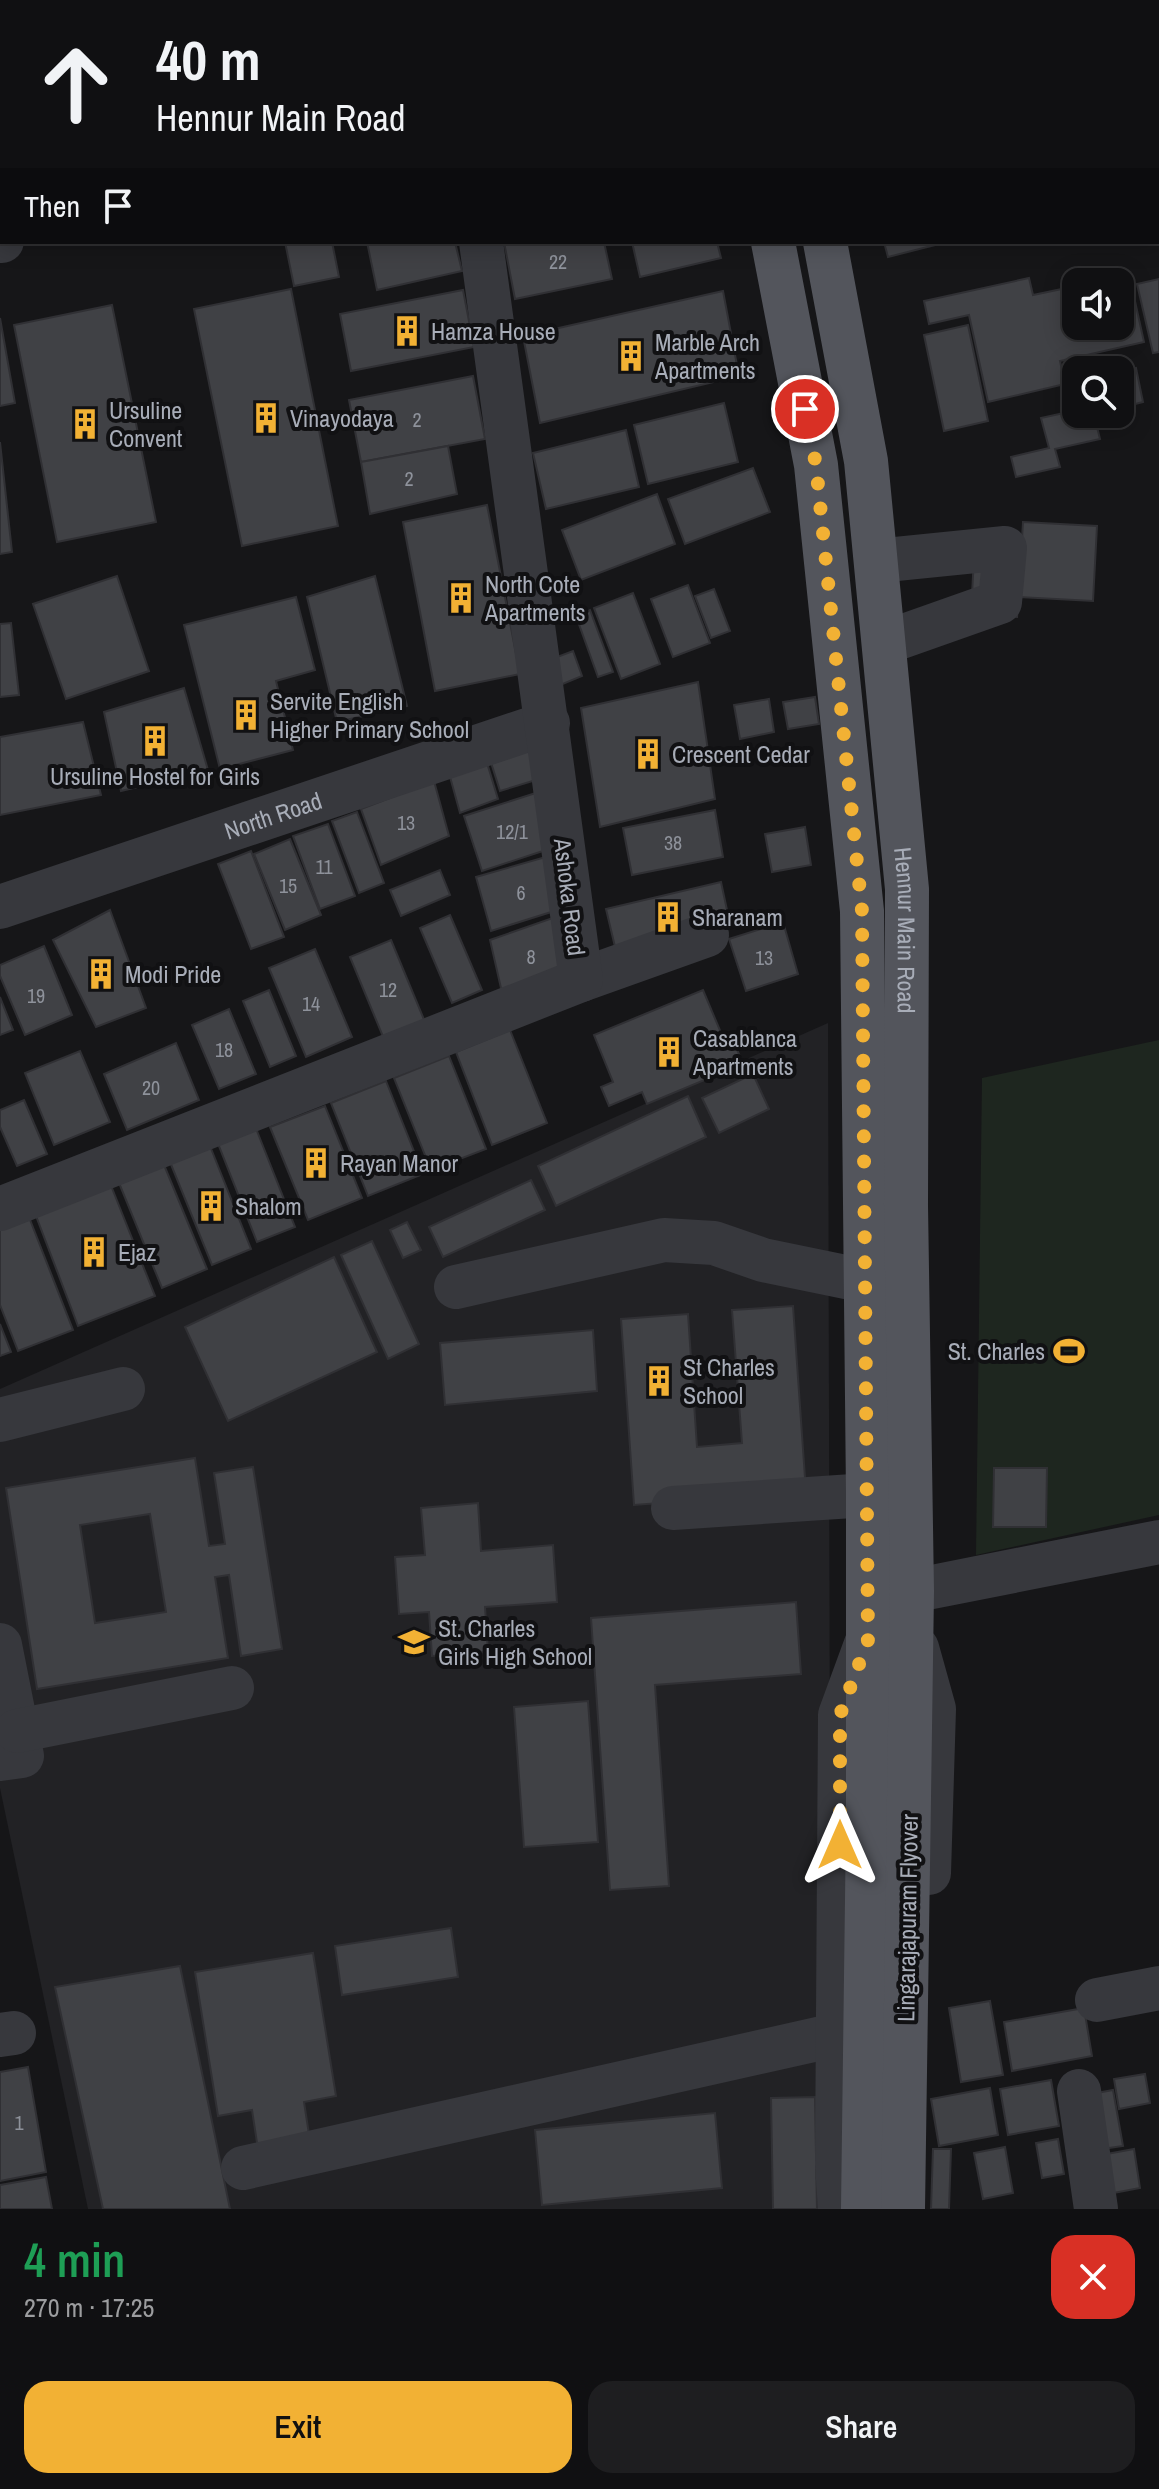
<!DOCTYPE html>
<html lang="en">
<head>
<meta charset="utf-8">
<style>
	:root { --surface:#101012; --page:#1e1e20; --text:#f1f3f6; --muted:#9c9d9f; --line:#303032; --accent:#f2b134 }
	body { margin:0; font-family:"Archivo Narrow",sans-serif; background:var(--page); color:var(--text); height:100vh; display:flex; flex-direction:column; font-size:30px; white-space:nowrap }
	* { box-sizing:border-box; margin:0 }
	p { font-size:26px; color:var(--muted) }
	.icon { flex:none; width:44px; height:44px; fill:none; stroke:currentColor; stroke-width:2; stroke-linecap:round; stroke-linejoin:round }
	.map { position:relative; height:2209px; overflow:hidden }
	.sheet { display:flex; flex-direction:column; background:var(--surface); flex:1 }
	.sheet>* { flex:none }
	.banner { position:absolute; left:0px; top:0px; width:1160px; height:244px; box-shadow:0 4px 20px #0003,0 0 0 2px var(--line); background:#101012; color:var(--text); overflow:hidden }
	.buttons { position:absolute; left:1062px; top:268px; display:grid; gap:16px }
	.buttons a { display:grid; place-items:center; width:72px; height:72px; border-radius:16px; background:var(--surface); box-shadow:0 4px 20px #0003,0 0 0 2px var(--line); font-size:40px }
	.pin { position:absolute; display:grid; place-items:center; width:68px; height:68px; color:#fff; margin:-34px; border:4px solid #fff; border-radius:50%; box-shadow:0 2px 8px #0007 }
	.me { position:absolute; width:88px; margin:-44px; rotate:0deg; stroke-linejoin:round; filter:drop-shadow(0 0 6px #0008) }
	.turn { display:flex; align-items:center; gap:28px; height:168px; padding:0 24px; font-size:36px }
	.turn .icon { width:104px; height:104px; stroke-width:2.5 }
	.turn b { display:block; font-size:56px; line-height:68px }
	.then { display:flex; align-items:center; height:76px; padding:0 24px; background:#0003; gap:16px; font-size:30px }
	.round { display:grid; place-items:center; flex:none; width:84px; height:84px; border-radius:24px; background:var(--page) }
	.headline { display:flex; align-items:center; justify-content:space-between; height:136px; padding:0 24px }
	h1 { font-size:48px; font-weight:600; line-height:60px; color:#1e9e55 }
	.cta { display:flex; gap:16px; margin-top:auto; padding:16px 24px }
	.cta a { flex:1; height:92px; border-radius:24px; background:var(--accent); color:#111; font-size:32px; font-weight:600; line-height:92px; text-align:center }
	.cta a+a { background:var(--page); color:var(--text) }
	.map>svg:first-child { display:block }
	.built { fill:#222225 }
	.green { fill:#1e261f }
	.building { fill:#404145; stroke:#303034; stroke-width:2; fill-rule:evenodd }
	.lines { fill:none; stroke-linecap:round; stroke-linejoin:round }
	.minor { stroke:#37383d; stroke-width:44 }
	.major { stroke:#53555c; stroke-width:44 }
	.route { stroke:#f2b134; stroke-width:14; stroke-dasharray:0 25.2 }
	.labels { text-anchor:middle; dominant-baseline:central; stroke-width:8; stroke-linejoin:round; paint-order:stroke }
	.number-label { font-size:20px; fill:#8e929b }
	.poi-label { font-size:24px; fill:#a8adb8; stroke:#111113; text-anchor:start }
	.street-label { font-size:24px; fill:#a8adb8; stroke:#111113 }
</style>
</head>
<body>
<div class="map">
<svg width="1159" height="2209" viewBox="0 0 1159 2209">
	<rect width="100%" height="100%" fill="#161618"/>
	<polygon class="built" points="828,1023 831,2209 88,2209 0,1788 0,1389"/>
	<polygon class="green" points="1159,1040 1159,1515 976,1555 982,1078"/>
	<g class="building">
		<polygon points="285,242 332,242 339,277 294,286"/>
		<polygon points="367,242 455,242 462,271 377,290"/>
		<polygon points="504,242 604,242 612,279 515,299"/>
		<polygon points="632,242 717,242 721,258 640,277"/>
		<polygon points="884,242 947,242 888,257"/>
		<polygon points="1129,274 1144,342 1060,361 1065,384 988,402 969,315 929,324 924,301 1029,278 1033,295 1076,286 1076,326 1120,326 1120,282 1093,282"/>
		<polygon points="1159,279 1159,352 1153,353 1137,284"/>
		<polygon points="291,289 338,526 242,546 194,309"/>
		<polygon points="463,290 474,347 351,371 340,314"/>
		<polygon points="723,291 739,376 540,423 523,336"/>
		<polygon points="112,305 156,522 57,542 14,325"/>
		<polygon points="0,318 15,403 0,406"/>
		<polygon points="968,325 988,421 944,431 924,335"/>
		<polygon points="1136,368 1143,402 1120,408 1120,372"/>
		<polygon points="473,376 485,439 361,462 349,400"/>
		<polygon points="1076,382 1076,414 1098,414 1094,415 1100,439 1055,449 1060,467 1016,477 1011,457 1049,448 1041,418 1073,411 1067,385"/>
		<polygon points="724,403 738,462 648,484 634,425"/>
		<polygon points="626,430 639,487 546,509 533,453"/>
		<polygon points="0,442 12,552 0,554"/>
		<polygon points="448,446 457,494 370,514 361,462"/>
		<polygon points="753,468 770,512 685,544 668,499"/>
		<polygon points="657,494 675,544 581,580 562,530"/>
		<polygon points="487,505 520,674 435,691 403,522"/>
		<polygon points="1023,522 1097,526 1093,601 1019,597 1017,617 971,614 975,537 1022,539"/>
		<polygon points="117,576 149,671 66,699 33,604"/>
		<polygon points="375,576 407,706 337,722 307,597"/>
		<polygon points="688,585 710,643 673,657 651,599"/>
		<polygon points="714,589 730,631 711,638 695,596"/>
		<polygon points="633,593 660,664 621,679 594,608"/>
		<polygon points="296,597 315,670 276,681 293,750 220,769 184,625"/>
		<polygon points="590,610 613,672 598,677 576,616"/>
		<polygon points="11,623 19,695 0,697 0,624"/>
		<polygon points="573,651 582,676 558,686 549,660"/>
		<polygon points="698,682 715,799 600,827 581,708"/>
		<polygon points="184,688 208,770 121,791 104,712"/>
		<polygon points="815,697 819,724 788,729 783,702"/>
		<polygon points="769,699 774,732 740,739 734,705"/>
		<polygon points="83,722 101,795 0,815 0,737"/>
		<polygon points="543,732 549,776 500,791 487,750"/>
		<polygon points="484,753 498,799 460,813 447,766"/>
		<polygon points="434,781 449,836 381,865 361,809"/>
		<polygon points="548,789 558,846 482,871 464,816"/>
		<polygon points="715,810 723,857 632,875 623,828"/>
		<polygon points="357,812 384,883 359,893 332,821"/>
		<polygon points="328,824 355,896 320,909 293,836"/>
		<polygon points="805,827 811,865 772,872 765,834"/>
		<polygon points="290,839 321,915 285,930 254,854"/>
		<polygon points="251,851 284,937 251,949 218,864"/>
		<polygon points="556,854 564,908 491,931 476,877"/>
		<polygon points="440,870 450,895 401,916 390,890"/>
		<polygon points="721,882 730,924 616,951 606,909"/>
		<polygon points="110,910 146,1008 96,1027 53,940"/>
		<polygon points="564,914 570,971 503,997 490,940"/>
		<polygon points="450,915 482,990 452,1003 420,928"/>
		<polygon points="783,922 798,974 746,991 729,939"/>
		<polygon points="391,940 425,1022 384,1039 350,957"/>
		<polygon points="44,946 72,1015 25,1035 0,976 0,965"/>
		<polygon points="315,949 352,1037 306,1057 269,968"/>
		<polygon points="269,990 296,1056 270,1067 243,1001"/>
		<polygon points="703,990 724,1040 732,1037 743,1064 647,1104 642,1092 609,1106 601,1087 613,1082 594,1035"/>
		<polygon points="0,997 13,1030 0,1035"/>
		<polygon points="229,1009 256,1074 219,1089 192,1025"/>
		<polygon points="510,1030 547,1123 492,1145 456,1052"/>
		<polygon points="176,1043 199,1100 127,1130 104,1074"/>
		<polygon points="80,1051 110,1122 54,1145 25,1073"/>
		<polygon points="449,1056 486,1149 431,1170 394,1078"/>
		<polygon points="753,1074 769,1109 719,1133 702,1098"/>
		<polygon points="386,1081 423,1174 368,1196 331,1103"/>
		<polygon points="688,1096 706,1137 556,1206 538,1166"/>
		<polygon points="24,1100 47,1154 17,1166 0,1127 0,1110"/>
		<polygon points="325,1106 362,1198 308,1220 270,1127"/>
		<polygon points="255,1126 295,1227 257,1242 217,1141"/>
		<polygon points="210,1146 251,1249 212,1265 170,1162"/>
		<polygon points="162,1160 207,1269 162,1288 117,1178"/>
		<polygon points="108,1178 155,1296 78,1326 33,1208"/>
		<polygon points="531,1180 545,1210 443,1257 429,1227"/>
		<polygon points="27,1212 73,1330 18,1351 0,1305 0,1223"/>
		<polygon points="407,1222 421,1250 403,1258 390,1230"/>
		<polygon points="372,1241 419,1344 388,1359 341,1255"/>
		<polygon points="334,1257 377,1352 228,1421 185,1327"/>
		<polygon points="793,1306 806,1492 634,1505 621,1319 688,1314 697,1447 742,1443 732,1310"/>
		<polygon points="0,1324 11,1352 0,1356"/>
		<polygon points="593,1330 597,1391 445,1405 440,1343"/>
		<path d="M195 1458 209 1546 225 1544 214 1473 253 1467 282 1649 241 1656 229 1575 215 1577 228 1658 37 1689 6 1488ZM150 1514 166 1612 95 1623 80 1525Z"/>
		<polygon points="994,1468 1047,1468 1046,1527 993,1527"/>
		<polygon points="478,1503 481,1551 553,1545 557,1602 485,1607 488,1652 432,1656 429,1612 399,1614 395,1557 425,1555 421,1508"/>
		<polygon points="796,1602 801,1674 655,1685 669,1886 610,1890 591,1618"/>
		<polygon points="588,1701 598,1842 524,1847 514,1707"/>
		<polygon points="451,1928 458,1977 342,1995 335,1946"/>
		<polygon points="313,1953 336,2096 304,2102 311,2147 259,2156 252,2110 218,2116 195,1972"/>
		<polygon points="180,1966 230,2209 103,2209 55,1987"/>
		<polygon points="990,2001 1003,2075 961,2082 949,2008"/>
		<polygon points="1084,2008 1092,2056 1012,2071 1004,2022"/>
		<polygon points="28,2067 46,2172 0,2181 0,2072"/>
		<polygon points="1145,2074 1150,2103 1119,2109 1114,2079"/>
		<polygon points="1051,2080 1059,2126 1008,2135 1000,2089"/>
		<polygon points="990,2088 998,2135 939,2146 931,2099"/>
		<polygon points="1113,2090 1123,2146 1095,2150 1086,2095"/>
		<polygon points="815,2097 817,2209 773,2209 771,2098"/>
		<polygon points="715,2113 722,2188 542,2205 535,2130"/>
		<polygon points="1058,2139 1064,2174 1042,2178 1036,2143"/>
		<polygon points="1005,2147 1013,2193 983,2199 974,2153"/>
		<polygon points="933,2149 951,2149 949,2209 931,2209"/>
		<polygon points="1134,2149 1140,2188 1108,2194 1101,2155"/>
		<polygon points="46,2177 52,2209 0,2209 0,2185"/>
	</g>
	<g class="lines">
		<g class="minor">
			<polyline points="448,0 448,2"/>
			<polyline points="1027,2 1035,0"/>
			<polyline points="0,241 2,241"/>
			<polyline points="876,561 1005,548 1000,602 884,643"/>
			<path id="s1" d="M0 907 548 723"/>
			<polyline points="581,980 707,935"/>
			<polyline points="0,1209 581,980 481,242"/>
			<polyline points="456,1287 664,1240 714,1243 763,1260 865,1281"/>
			<polyline points="0,1420 123,1389"/>
			<polyline points="673,1508 868,1495"/>
			<polyline points="912,1591 1159,1542"/>
			<polyline points="0,1645 22,1756 0,1759"/>
			<polyline points="917,1648 934,1709 929,1873"/>
			<polyline points="17,1731 232,1688"/>
			<polyline points="1097,2000 1159,1988"/>
			<polyline points="0,2035 14,2033"/>
			<polyline points="1079,2091 1096,2209"/>
			<polyline points="243,2168 840,2034"/>
			<polyline points="840,2209 837,2164 840,1715 866,1644"/>
		</g>
		<g class="major">
			<polyline points="725,0 726,2"/>
			<polyline points="776,0 776,2"/>
			<polyline points="773,242 816,465 862,911 868,1495 868,1822 863,2209"/>
			<path id="s2" d="M825 242 866 461 907 889 906 1205 912 1591 903 2209"/>
		</g>
	</g>
	<g class="lines">
		<polyline class="route" points="805,409 816,465 862,911 868,1640 840,1715 840,1845"/>
	</g>
	<defs>
		<symbol id="building-bare" viewBox="-9 -9 18 18"><path d="M-4-6H4V6H1V3H-1V6H-4ZM-2.5-4.3h1.7v1.8h-1.7ZM.8-4.3h1.7v1.8H.8ZM-2.5-1h1.7V.8h-1.7ZM.8-1h1.7V.8H.8Z" fill="#f2b134" stroke="#111113" stroke-width="2.5" paint-order="stroke"/></symbol>
		<symbol id="stadium-bare" viewBox="-9 -9 18 18"><path d="M0-5a6.5 5 0 1 0 0 10a6.5 5 0 1 0 0-10ZM-3.5-1.8h7v3.6h-7Z" fill="#f2b134" stroke="#111113" stroke-width="2.5" paint-order="stroke"/></symbol>
		<symbol id="school-bare" viewBox="-9 -9 18 18"><path d="M0-5L7-2L0 1L-7-2ZM-4 1L0 2.5L4 1V4Q0 6-4 4Z" fill="#f2b134" stroke="#111113" stroke-width="2.5" paint-order="stroke"/></symbol>
	</defs>
	<g fill-rule="evenodd">
		<use href="#building-bare" x="385" y="309" width="44" height="44"/>
		<use href="#building-bare" x="609" y="334" width="44" height="44"/>
		<use href="#building-bare" x="244" y="396" width="44" height="44"/>
		<use href="#building-bare" x="63" y="402" width="44" height="44"/>
		<use href="#building-bare" x="439" y="576" width="44" height="44"/>
		<use href="#building-bare" x="224" y="693" width="44" height="44"/>
		<use href="#building-bare" x="133" y="719" width="44" height="44"/>
		<use href="#building-bare" x="626" y="732" width="44" height="44"/>
		<use href="#building-bare" x="646" y="895" width="44" height="44"/>
		<use href="#building-bare" x="79" y="952" width="44" height="44"/>
		<use href="#building-bare" x="647" y="1030" width="44" height="44"/>
		<use href="#building-bare" x="294" y="1141" width="44" height="44"/>
		<use href="#building-bare" x="189" y="1184" width="44" height="44"/>
		<use href="#building-bare" x="72" y="1230" width="44" height="44"/>
		<use href="#stadium-bare" x="1047" y="1329" width="44" height="44"/>
		<use href="#building-bare" x="637" y="1359" width="44" height="44"/>
		<use href="#school-bare" x="392" y="1620" width="44" height="44"/>
	</g>
	<g class="labels">
		<g class="number-label">
			<text x="558" y="261">22</text>
			<text x="417" y="419">2</text>
			<text x="409" y="478">2</text>
			<text x="406" y="822">13</text>
			<text x="512" y="831">12/1</text>
			<text x="673" y="842">38</text>
			<text x="324" y="866">11</text>
			<text x="288" y="885">15</text>
			<text x="521" y="892">6</text>
			<text x="531" y="956">8</text>
			<text x="764" y="957">13</text>
			<text x="388" y="989">12</text>
			<text x="36" y="995">19</text>
			<text x="311" y="1003">14</text>
			<text x="224" y="1049">18</text>
			<text x="151" y="1087">20</text>
			<text x="19" y="2122">1</text>
		</g>
		<g class="poi-label">
			<text x="431" y="331">Hamza House</text>
			<text x="655" y="342">Marble Arch<tspan x="655" dy="28">Apartments</tspan></text>
			<text x="109" y="410">Ursuline<tspan x="109" dy="28">Convent</tspan></text>
			<text x="290" y="418">Vinayodaya</text>
			<text x="485" y="584">North Cote<tspan x="485" dy="28">Apartments</tspan></text>
			<text x="270" y="701">Servite English<tspan x="270" dy="28">Higher Primary School</tspan></text>
			<text x="672" y="754">Crescent Cedar</text>
			<text x="155" y="776" text-anchor="middle">Ursuline Hostel for Girls</text>
			<text x="692" y="917">Sharanam</text>
			<text x="125" y="974">Modi Pride</text>
			<text x="693" y="1038">Casablanca<tspan x="693" dy="28">Apartments</tspan></text>
			<text x="340" y="1163">Rayan Manor</text>
			<text x="235" y="1206">Shalom</text>
			<text x="118" y="1252">Ejaz</text>
			<text x="1045" y="1351" text-anchor="end">St. Charles</text>
			<text x="683" y="1367">St Charles<tspan x="683" dy="28">School</tspan></text>
			<text x="438" y="1628">St. Charles<tspan x="438" dy="28">Girls High School</tspan></text>
		</g>
		<g class="street-label">
			<text stroke="none"><textPath href="#s1" startOffset="288">North Road</textPath></text>
			<text transform="translate(570 897) rotate(83)">Ashoka Road</text>
			<text stroke="none"><textPath href="#s2" startOffset="694">Hennur Main Road</textPath></text>
			<text transform="translate(907 1918) rotate(-89)">Lingarajapuram Flyover</text>
		</g>
	</g>
</svg>
<div class="buttons">
<a><svg class="icon" aria-label="sound" viewBox="0 0 24 24"><path d="M4 9h4l5-4v14l-5-4H4zM17 9q2 3 0 6"/></svg></a>
<a><svg class="icon" aria-label="search" viewBox="0 0 24 24"><circle cx="10" cy="10" r="6"/><path d="M15 15l6 6"/></svg></a>
</div>
<div class="pin" style="left:805px;top:409px;background:#d93025"><svg class="icon" aria-label="arrive" viewBox="0 0 24 24"><path d="M6 21V4h12l-3 4 3 4H6"/></svg></div>
<svg class="me" style="left:840px;top:1845px" viewBox="-20 -20 40 40"><path d="M0-17L14 15 0 8-14 15z" fill="#f2b134" stroke="#fff" stroke-width="4"/></svg>
<div class="banner">
<div class="turn"><svg class="icon" aria-label="ahead" viewBox="0 0 24 24"><path d="M12 20V5M6 11l6-6 6 6"/></svg><div><b>40 m</b>Hennur Main Road</div></div>
<div class="then">Then<svg class="icon" aria-label="arrive" viewBox="0 0 24 24"><path d="M6 21V4h12l-3 4 3 4H6"/></svg></div>
</div>
</div>
<section class="sheet">
<div class="headline"><div><h1>4 min</h1><p>270 m · 17:25</p></div><a class="round" style="background:#d93025;color:#fff"><svg class="icon" aria-label="close" viewBox="0 0 24 24"><path d="M6 6l12 12M18 6L6 18"/></svg></a></div>
<div class="cta"><a>Exit</a><a>Share</a></div>
</section>
</body>
</html>
